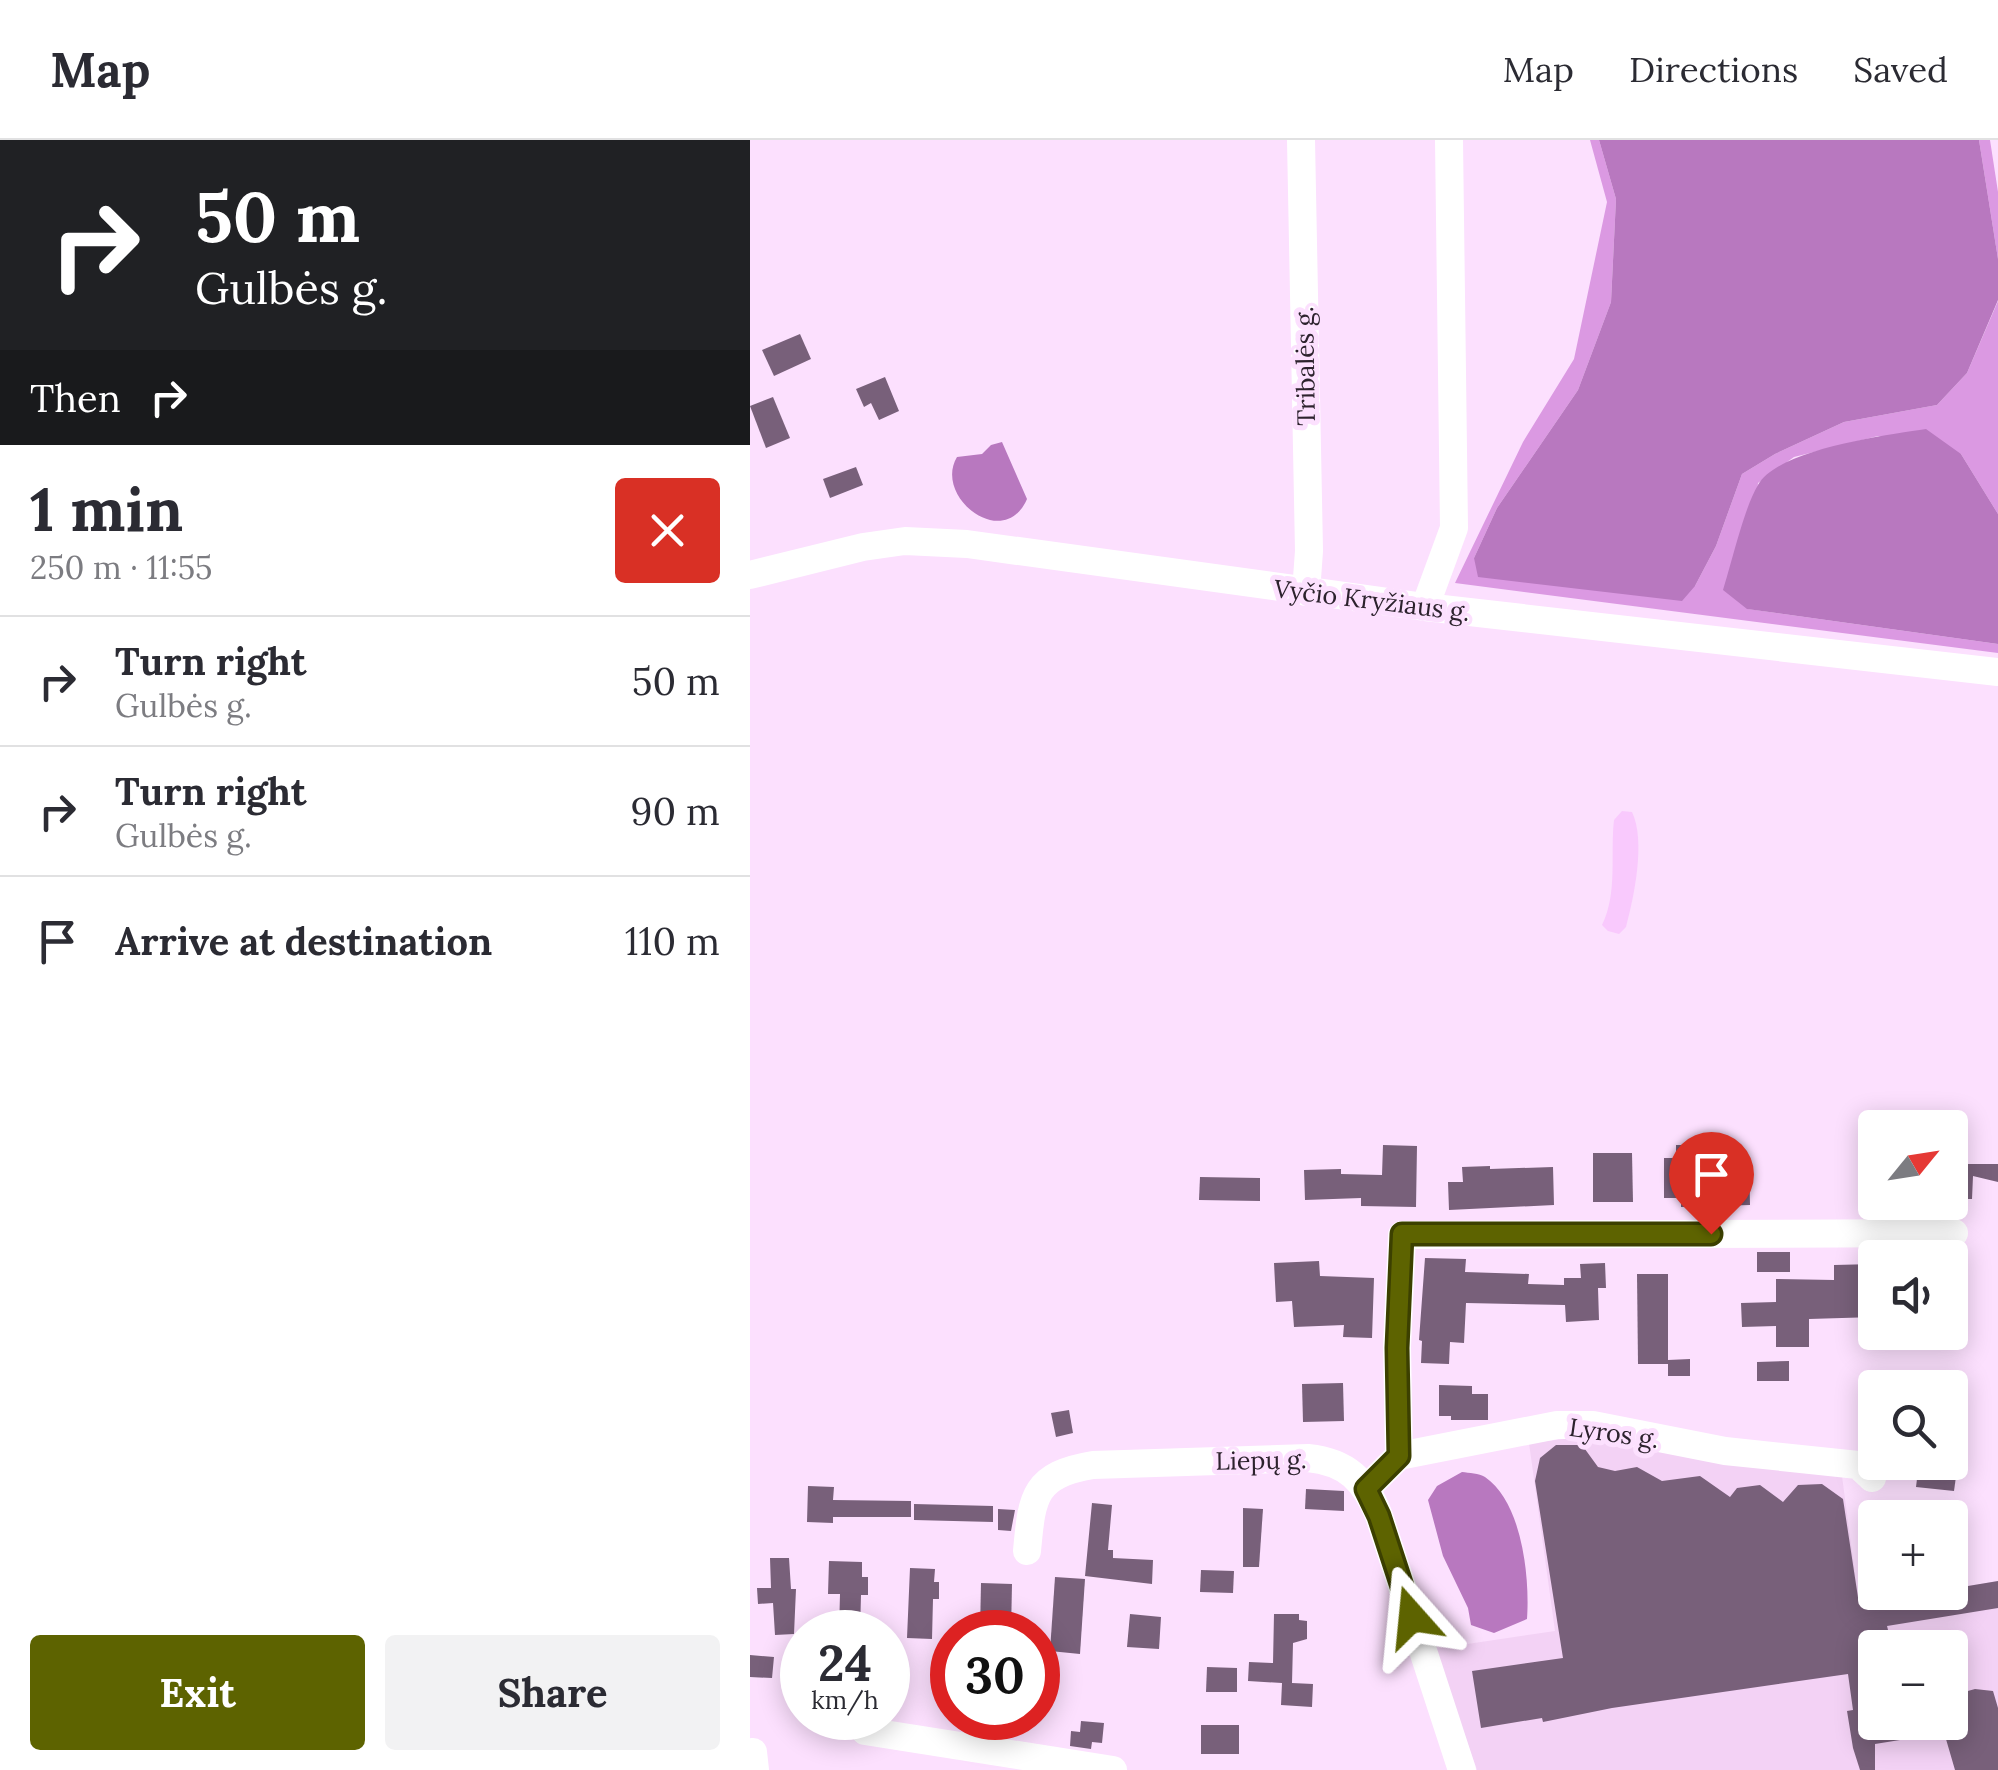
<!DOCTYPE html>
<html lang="en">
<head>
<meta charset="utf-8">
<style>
	:root { --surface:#fff; --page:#f2f2f3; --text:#2b2b33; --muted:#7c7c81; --line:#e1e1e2; --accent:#5d6300 }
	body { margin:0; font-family:Lora,serif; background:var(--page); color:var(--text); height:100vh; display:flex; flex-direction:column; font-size:38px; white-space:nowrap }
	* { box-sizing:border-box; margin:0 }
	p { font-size:32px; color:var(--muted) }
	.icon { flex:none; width:55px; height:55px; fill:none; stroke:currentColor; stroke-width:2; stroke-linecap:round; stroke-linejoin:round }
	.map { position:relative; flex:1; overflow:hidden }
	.details { display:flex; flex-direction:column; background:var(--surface); width:750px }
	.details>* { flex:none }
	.banner { background:#202124; color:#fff; overflow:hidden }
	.needle { width:65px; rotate:60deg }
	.fabs { position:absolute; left:1108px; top:970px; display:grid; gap:20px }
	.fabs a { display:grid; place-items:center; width:110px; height:110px; border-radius:10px; background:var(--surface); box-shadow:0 5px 25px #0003; font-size:50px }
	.speed { position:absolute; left:30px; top:1470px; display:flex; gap:20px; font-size:50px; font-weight:700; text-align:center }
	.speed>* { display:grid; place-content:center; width:130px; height:130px; border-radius:50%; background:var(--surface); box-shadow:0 5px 25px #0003; line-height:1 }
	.speed small { font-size:25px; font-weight:400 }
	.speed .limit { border:15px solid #d22; background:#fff; color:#111 }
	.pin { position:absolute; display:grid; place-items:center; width:85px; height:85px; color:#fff; margin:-102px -42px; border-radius:50% 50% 50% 0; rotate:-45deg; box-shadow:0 0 10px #0007 }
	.pin .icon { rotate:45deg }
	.me { position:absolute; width:110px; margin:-55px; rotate:342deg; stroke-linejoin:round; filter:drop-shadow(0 0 8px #0008) }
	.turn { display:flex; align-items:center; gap:35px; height:210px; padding:0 30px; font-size:45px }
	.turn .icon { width:130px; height:130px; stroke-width:2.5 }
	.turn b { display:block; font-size:70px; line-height:85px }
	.then { display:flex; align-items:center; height:95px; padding:0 30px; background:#0003; gap:20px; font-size:38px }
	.round { display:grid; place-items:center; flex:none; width:105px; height:105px; border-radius:10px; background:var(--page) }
	.headline { display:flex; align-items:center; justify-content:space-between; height:170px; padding:0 30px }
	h1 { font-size:60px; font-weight:700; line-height:75px }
	.button { display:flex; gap:20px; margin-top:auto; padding:20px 30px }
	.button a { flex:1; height:115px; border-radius:10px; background:var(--accent); color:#fff; font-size:40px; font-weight:700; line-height:115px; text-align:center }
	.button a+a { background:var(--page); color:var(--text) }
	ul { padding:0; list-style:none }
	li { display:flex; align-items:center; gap:30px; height:130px; padding:0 30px; border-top:2px solid var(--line) }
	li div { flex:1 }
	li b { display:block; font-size:38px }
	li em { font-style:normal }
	header { display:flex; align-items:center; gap:60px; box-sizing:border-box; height:140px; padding:0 50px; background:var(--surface); border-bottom:2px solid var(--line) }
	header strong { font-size:48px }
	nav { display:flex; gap:55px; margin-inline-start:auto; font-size:35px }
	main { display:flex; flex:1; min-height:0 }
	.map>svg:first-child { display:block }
	.built { fill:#f3d2f5; fill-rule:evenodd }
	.green { fill:#f9c9fd }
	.forest { fill:#db99e2 }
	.water { fill:#b878bf }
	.building { fill:#78607a }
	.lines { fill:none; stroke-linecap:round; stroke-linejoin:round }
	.minor { stroke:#fff; stroke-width:28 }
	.route-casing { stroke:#3c4000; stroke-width:25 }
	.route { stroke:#5d6300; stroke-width:18 }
	.labels { text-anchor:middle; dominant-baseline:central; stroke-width:10; stroke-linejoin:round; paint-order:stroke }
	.street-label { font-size:25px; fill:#2c222d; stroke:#fce0fe }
</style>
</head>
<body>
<header>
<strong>Map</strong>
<nav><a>Map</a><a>Directions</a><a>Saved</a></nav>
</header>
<main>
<section class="details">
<div class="banner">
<div class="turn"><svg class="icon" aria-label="right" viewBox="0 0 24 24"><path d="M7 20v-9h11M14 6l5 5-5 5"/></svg><div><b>50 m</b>Gulbės g.</div></div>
<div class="then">Then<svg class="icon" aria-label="right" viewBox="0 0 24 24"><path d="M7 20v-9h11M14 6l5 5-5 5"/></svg></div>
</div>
<div class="headline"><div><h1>1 min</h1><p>250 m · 11:55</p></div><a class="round" style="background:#d93025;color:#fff"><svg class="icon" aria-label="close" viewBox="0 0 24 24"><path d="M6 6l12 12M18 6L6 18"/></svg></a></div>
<ul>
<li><svg class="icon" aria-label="right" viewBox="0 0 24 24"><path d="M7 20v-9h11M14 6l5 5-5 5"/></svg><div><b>Turn right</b><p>Gulbės g.</p></div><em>50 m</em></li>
<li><svg class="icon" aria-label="right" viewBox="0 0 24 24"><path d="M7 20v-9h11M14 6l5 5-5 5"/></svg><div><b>Turn right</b><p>Gulbės g.</p></div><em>90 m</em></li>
<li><svg class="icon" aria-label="arrive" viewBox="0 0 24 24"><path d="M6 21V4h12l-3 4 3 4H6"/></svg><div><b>Arrive at destination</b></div><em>110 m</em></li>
</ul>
<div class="button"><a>Exit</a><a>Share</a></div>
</section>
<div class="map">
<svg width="1248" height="1630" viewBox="0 0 1248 1630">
	<rect width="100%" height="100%" fill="#fce0fe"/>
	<path class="built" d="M840 1296 1092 1336 1109 1464 1178 1453 1200 1452V1449L1248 1441V1630H727L684 1509 805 1491 779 1303ZM1125 1508H1200V1582H1125Z"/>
	<path class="green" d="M872 671 882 672C896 701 884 757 876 787L869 794 858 791 852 785C868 753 860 714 864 680Z"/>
	<g class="forest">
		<polygon points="840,0 849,0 866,59 861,162 828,250 747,368 724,418 945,446 966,406 992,334 1025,314 1094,282 1187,265 1217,233 1248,161 1248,374 1211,314 1128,296 1044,317 1008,343 998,469 1248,504 1248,513 705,443 773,302 824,219 857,62"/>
		<polygon points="1229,0 1240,0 1248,52 1248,119"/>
	</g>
	<g class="water">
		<polygon points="849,0 1229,0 1248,119 1248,160 1217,233 1187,265 1094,282 1025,314 992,334 966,406 945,446 932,461 728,437 724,418 747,368 828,250 861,162 866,59"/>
		<path d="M1176 289 1211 314 1248 374V504L997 469 973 450C982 422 994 368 1008 345 1028 309 1137 295 1176 289Z"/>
		<path d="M252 302 277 359C254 412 183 357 207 317L232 314 241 305Z"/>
		<path d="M712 1332C719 1333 729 1333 735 1337 772 1362 780 1437 777 1479L744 1493 721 1485 718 1468 693 1416 678 1360 687 1346Z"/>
	</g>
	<g class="building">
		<polygon points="50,194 61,219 24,236 12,210"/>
		<polygon points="135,237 149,271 129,280 121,263 114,267 106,249"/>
		<polygon points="23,257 40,298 16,308 0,266"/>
		<polygon points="106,327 113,345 80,358 73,339"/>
		<polygon points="633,1005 667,1006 666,1067 611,1066 611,1058 555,1060 554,1030 591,1029 591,1034 632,1035"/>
		<polygon points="926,1005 957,1005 957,1019 999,1018 1000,1065 931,1067 931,1058 914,1058 914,1018 926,1018"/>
		<polygon points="843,1013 882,1013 883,1062 843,1062"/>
		<polygon points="1200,1024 1248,1024 1248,1042 1223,1036 1222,1059 1200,1059"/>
		<polygon points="740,1026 740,1029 803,1027 804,1065 699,1070 698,1042 713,1042 712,1027"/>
		<polygon points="450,1037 510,1038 510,1061 449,1060"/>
		<rect x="1007" y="1112" width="33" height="20"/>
		<polygon points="675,1118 716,1119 715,1132 779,1134 778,1144 814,1145 814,1138 831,1138 830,1124 855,1123 856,1148 848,1148 849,1180 816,1182 815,1165 716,1163 714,1203 700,1202 699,1224 671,1223 672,1201 669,1200"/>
		<polygon points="569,1121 570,1136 624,1138 622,1198 593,1197 594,1185 544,1187 542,1161 526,1162 524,1123"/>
		<polygon points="1125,1124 1125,1177 1059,1179 1059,1207 1026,1207 1026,1186 992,1187 991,1163 1026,1162 1026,1139 1084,1140 1084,1125"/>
		<polygon points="887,1134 918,1134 918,1224 888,1224"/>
		<polygon points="940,1219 940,1236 918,1236 918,1220"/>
		<polygon points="1039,1221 1039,1241 1007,1241 1007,1222"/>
		<polygon points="593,1243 594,1281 553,1282 552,1244"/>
		<polygon points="689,1245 722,1246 722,1254 738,1254 738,1280 701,1280 701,1276 689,1276"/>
		<polygon points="319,1270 323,1293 306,1297 301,1273"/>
		<polygon points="806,1305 832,1305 848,1327 865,1331 887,1327 912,1341 950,1336 980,1357 987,1348 1010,1345 1033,1362 1048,1345 1072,1344 1093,1359 1109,1464 1178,1452 1200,1452 1200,1449 1248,1441 1248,1468 1137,1486 1138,1490 1132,1492 1134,1508 1125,1508 1125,1582 1147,1582 1150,1600 1125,1604 1125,1630 1110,1630 1103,1608 1097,1571 1103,1570 1098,1534 862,1568 793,1582 792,1578 731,1588 722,1531 813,1518 785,1341 790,1318"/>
		<polygon points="1169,1322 1208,1322 1204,1351 1166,1347"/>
		<polygon points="58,1346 84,1347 83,1360 161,1361 161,1377 83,1377 83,1383 57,1382"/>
		<polygon points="556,1349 594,1351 594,1371 555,1369"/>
		<polygon points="342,1363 362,1365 358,1410 363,1410 363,1418 403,1420 402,1444 335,1436"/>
		<polygon points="164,1364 243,1366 243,1382 164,1380"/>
		<polygon points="493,1368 513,1369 509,1427 493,1427"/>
		<polygon points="248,1369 265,1370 261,1391 248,1390"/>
		<polygon points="20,1418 39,1418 41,1449 46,1449 44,1494 25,1495 23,1463 8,1464 7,1448 21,1448"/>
		<polygon points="79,1421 112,1422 112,1437 118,1437 118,1455 111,1455 110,1492 89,1492 90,1454 78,1454"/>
		<polygon points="160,1428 185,1429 184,1442 189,1442 189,1459 183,1459 182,1499 157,1498"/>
		<polygon points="451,1430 484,1431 483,1453 450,1452"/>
		<polygon points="305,1437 335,1439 330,1514 300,1511"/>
		<polygon points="231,1443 262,1444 261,1492 230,1492"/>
		<polygon points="380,1474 411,1477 409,1509 377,1507"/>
		<polygon points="524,1474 549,1474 549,1480 557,1481 557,1499 543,1503 542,1543 563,1544 562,1567 531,1565 532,1543 498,1541 499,1522 523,1523"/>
		<polygon points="0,1515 24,1517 22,1538 0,1537"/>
		<polygon points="457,1527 487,1528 487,1552 456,1552"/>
		<polygon points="1225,1549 1243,1551 1248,1568 1248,1630 1205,1630 1191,1582 1200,1582 1200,1556"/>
		<polygon points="331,1581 354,1583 352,1603 342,1602 341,1609 320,1606 321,1591 330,1592"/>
		<rect x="451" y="1585" width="38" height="29"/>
	</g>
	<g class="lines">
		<g class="minor">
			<polyline points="551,0 559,411 556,452"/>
			<polyline points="0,435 113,407 155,401 217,404 675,467 1248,532"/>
			<polyline points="675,467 704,388 699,0"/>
			<polyline points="649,1316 647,1207 652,1095 1204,1093"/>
			<polyline points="616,1349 649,1316 807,1285 843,1285 975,1311 1108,1325 1122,1338"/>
			<path d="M277 1411C282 1357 283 1335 343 1325L558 1318C597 1322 615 1340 629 1376L712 1630"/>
			<polyline points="115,1591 363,1630"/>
			<polyline points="3,1612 5,1630"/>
		</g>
	</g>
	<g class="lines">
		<defs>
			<polyline id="route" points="662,1477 629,1376 616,1349 649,1316 647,1208 652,1094 961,1094"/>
		</defs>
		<use href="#route" class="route-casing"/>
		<use href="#route" class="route"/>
	</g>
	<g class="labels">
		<g class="street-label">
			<text transform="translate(555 226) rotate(-91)">Tribalės g.</text>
			<text transform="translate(622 460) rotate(7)">Vyčio Kryžiaus g.</text>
			<text transform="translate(864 1293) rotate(8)">Lyros g.</text>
			<text transform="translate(511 1320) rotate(-1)">Liepų g.</text>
		</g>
	</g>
</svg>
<div class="fabs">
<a><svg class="needle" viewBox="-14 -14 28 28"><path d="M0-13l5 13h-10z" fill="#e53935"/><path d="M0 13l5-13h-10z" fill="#7c7c81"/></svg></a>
<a><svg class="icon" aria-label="sound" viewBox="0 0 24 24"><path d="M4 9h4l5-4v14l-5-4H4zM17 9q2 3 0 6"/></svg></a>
<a><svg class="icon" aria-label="search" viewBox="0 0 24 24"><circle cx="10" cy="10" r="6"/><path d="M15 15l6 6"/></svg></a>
<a>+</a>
<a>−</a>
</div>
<div class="speed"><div>24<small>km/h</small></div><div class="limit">30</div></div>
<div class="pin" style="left:961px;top:1094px;background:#d93025"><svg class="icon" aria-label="arrive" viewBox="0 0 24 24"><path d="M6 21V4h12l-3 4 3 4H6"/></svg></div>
<svg class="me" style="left:662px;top:1477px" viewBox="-20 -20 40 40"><path d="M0-17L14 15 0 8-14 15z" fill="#5d6300" stroke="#fff" stroke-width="4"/></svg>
</div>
</main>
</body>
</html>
